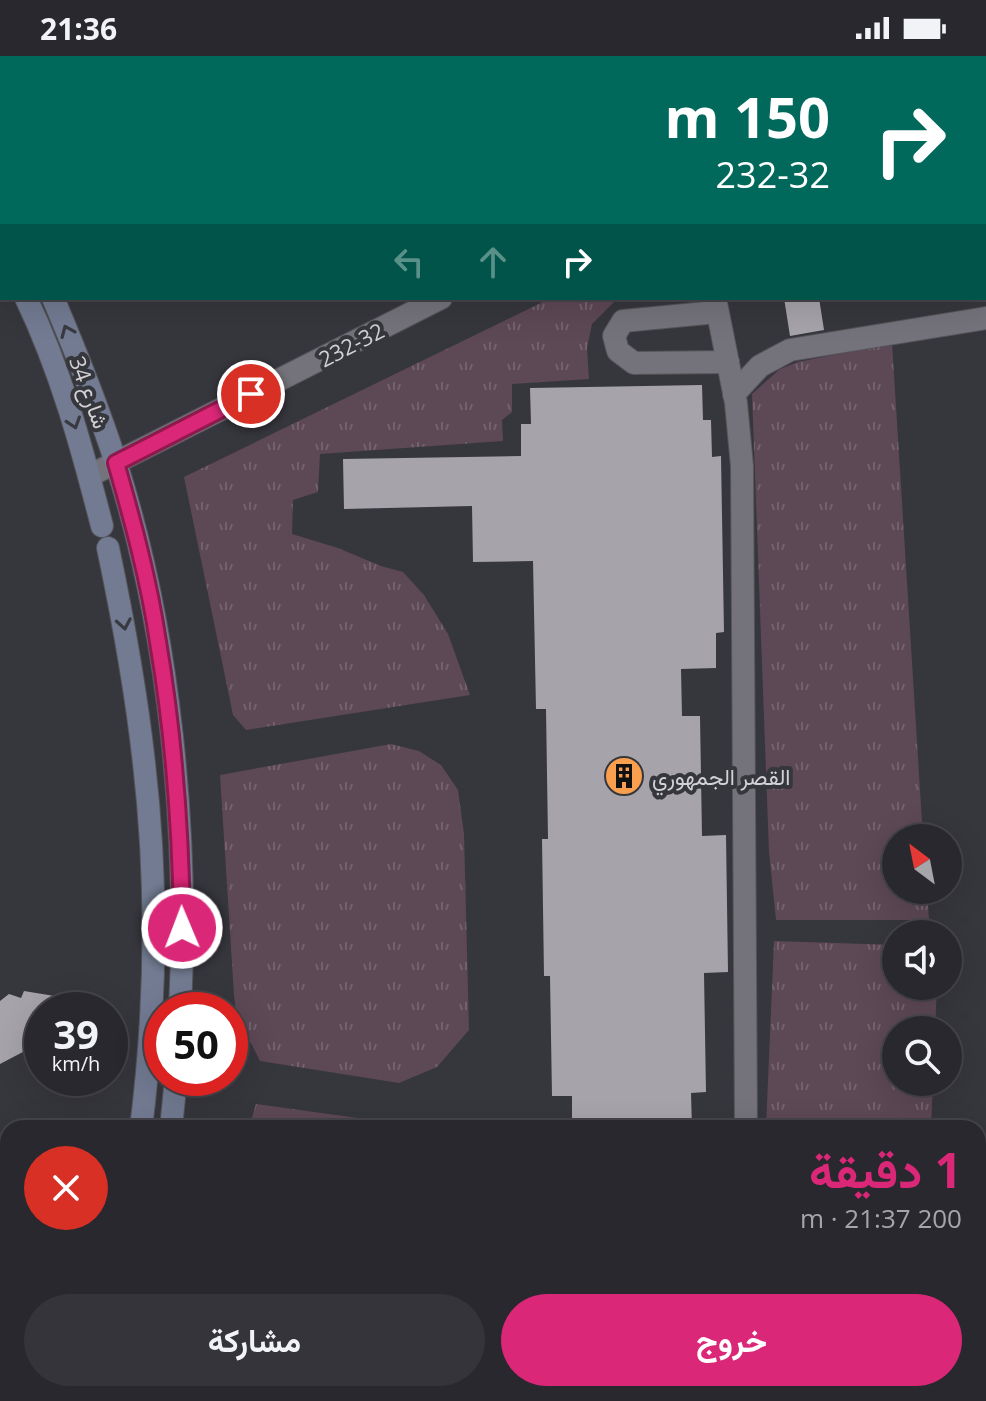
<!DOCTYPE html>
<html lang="ar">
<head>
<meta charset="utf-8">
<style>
	:root { --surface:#28282e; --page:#34343a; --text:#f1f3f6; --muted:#a5a6aa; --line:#44444a; --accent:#db2777 }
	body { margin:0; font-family:"Open Sans",Vazirmatn,sans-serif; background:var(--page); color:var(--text); direction:rtl; height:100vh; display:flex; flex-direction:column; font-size:30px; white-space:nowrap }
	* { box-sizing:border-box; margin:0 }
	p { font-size:26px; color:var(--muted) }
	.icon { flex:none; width:44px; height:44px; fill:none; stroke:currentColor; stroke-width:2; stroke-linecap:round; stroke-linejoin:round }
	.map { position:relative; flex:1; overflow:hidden; direction:ltr }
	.sheet { position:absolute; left:0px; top:1064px; width:986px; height:282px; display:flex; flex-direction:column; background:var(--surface); border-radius:24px 24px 0 0; box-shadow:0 8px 32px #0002,0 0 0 2px var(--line); direction:rtl }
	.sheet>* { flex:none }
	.hud { position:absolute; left:0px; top:0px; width:986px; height:244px; box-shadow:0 8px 32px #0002,0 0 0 2px var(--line); direction:rtl; background:#00695c; color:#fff; overflow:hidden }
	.needle { width:52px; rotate:328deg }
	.fabs { position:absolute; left:882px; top:768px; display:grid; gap:16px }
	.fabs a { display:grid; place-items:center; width:80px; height:80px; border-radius:50%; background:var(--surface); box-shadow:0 8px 32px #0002,0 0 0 2px var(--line); font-size:40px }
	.speed { position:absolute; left:24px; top:936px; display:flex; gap:16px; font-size:40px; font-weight:700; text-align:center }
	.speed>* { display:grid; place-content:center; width:104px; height:104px; border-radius:50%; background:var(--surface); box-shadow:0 8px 32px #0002,0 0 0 2px var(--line); line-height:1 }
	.speed small { font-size:20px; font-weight:400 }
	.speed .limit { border:12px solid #d22; background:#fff; color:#111 }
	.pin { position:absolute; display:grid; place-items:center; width:68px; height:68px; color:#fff; margin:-34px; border:4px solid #fff; border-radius:50%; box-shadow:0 2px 8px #0007 }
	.me { position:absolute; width:88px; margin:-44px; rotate:359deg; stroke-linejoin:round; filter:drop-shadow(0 0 6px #0008) }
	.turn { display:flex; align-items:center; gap:28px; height:168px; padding:0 24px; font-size:36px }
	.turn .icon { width:104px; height:104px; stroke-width:2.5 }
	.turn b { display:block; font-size:56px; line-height:68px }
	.lanes { display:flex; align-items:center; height:76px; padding:0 24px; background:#0003; justify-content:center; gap:40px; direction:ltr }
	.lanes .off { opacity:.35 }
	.round { display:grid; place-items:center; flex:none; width:84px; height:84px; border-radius:42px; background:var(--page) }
	.headline { display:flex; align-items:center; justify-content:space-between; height:136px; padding:0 24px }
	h1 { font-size:48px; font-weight:700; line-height:60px; color:var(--accent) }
	.cta { display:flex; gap:16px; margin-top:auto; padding:16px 24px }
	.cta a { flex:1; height:92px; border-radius:48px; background:var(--accent); color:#fff; font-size:32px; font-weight:700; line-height:92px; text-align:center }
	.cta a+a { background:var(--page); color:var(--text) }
	.status { display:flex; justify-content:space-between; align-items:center; height:56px; padding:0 40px; background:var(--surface); direction:ltr }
	.status svg { height:22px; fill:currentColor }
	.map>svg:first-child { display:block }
	.grass { fill:url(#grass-tufts) }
	.building { fill:#a7a3aa }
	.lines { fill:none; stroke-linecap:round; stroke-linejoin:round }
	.minor-casing { stroke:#545459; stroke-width:24 }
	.secondary-casing { stroke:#545459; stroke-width:24 }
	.minor { stroke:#74737b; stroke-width:22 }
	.secondary { stroke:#727b92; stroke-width:22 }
	.oneway { stroke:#393941 }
	.route-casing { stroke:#8e194d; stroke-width:20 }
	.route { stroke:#db2777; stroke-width:14 }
	.labels { text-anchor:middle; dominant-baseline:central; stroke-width:8; stroke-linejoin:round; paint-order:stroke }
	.street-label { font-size:22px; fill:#d2d2d6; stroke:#36363d }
	.poi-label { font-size:22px; fill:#d2d2d6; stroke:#36363d; text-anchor:start }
</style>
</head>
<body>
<div class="status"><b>21:36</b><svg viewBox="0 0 49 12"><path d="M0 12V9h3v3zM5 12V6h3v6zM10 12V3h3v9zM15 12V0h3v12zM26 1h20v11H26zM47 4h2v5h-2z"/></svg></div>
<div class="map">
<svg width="986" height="1345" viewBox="0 0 986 1345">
	<defs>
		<pattern id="grass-tufts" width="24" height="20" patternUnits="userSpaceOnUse" patternTransform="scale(2)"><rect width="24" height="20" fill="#5d4855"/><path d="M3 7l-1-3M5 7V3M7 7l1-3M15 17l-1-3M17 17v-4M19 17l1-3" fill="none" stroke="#73626d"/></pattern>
	</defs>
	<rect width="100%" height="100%" fill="#36363d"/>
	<g class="grass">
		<polygon points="551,242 652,242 614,246 592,268 587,292 589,323 512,328 512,356 502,364 503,385 320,398 318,436 293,444 292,478 338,492 381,510 403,516 424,539 448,578 470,639 246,674 233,659 184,421"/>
		<polygon points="892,287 923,782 896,782 896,834 927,834 929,864 776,864 769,796 752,338 780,313 798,306"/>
		<polygon points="391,688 419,695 441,709 458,734 464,778 469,974 437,1011 399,1027 260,1005 251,987 239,983 234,939 220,719"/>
		<polygon points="774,885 896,889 896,930 937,930 935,974 896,974 896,1026 933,1026 931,1072 766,1072"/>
		<polygon points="256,1048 430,1072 249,1072"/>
		<polygon points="978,1309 986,1336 986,1345 762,1345 762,1338 978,1338"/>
		<polygon points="199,1338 521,1338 521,1345 213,1345"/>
	</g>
	<g class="building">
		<polygon points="784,242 819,242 824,274 790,280"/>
		<polygon points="702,329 703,364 711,364 712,401 721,400 724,576 716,577 716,612 681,613 682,660 700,660 702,780 726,779 728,916 704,917 706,1036 691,1037 692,1072 572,1072 572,1040 552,1040 550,920 544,920 542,783 548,783 546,653 536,653 533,505 473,506 472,450 344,453 343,403 521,400 521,368 531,368 530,332"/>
		<polygon points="24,935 85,945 84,954 42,954 42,986 0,1008 0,945 9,938 21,942"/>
	</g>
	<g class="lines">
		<defs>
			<g id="minor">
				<polyline points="920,2 924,0"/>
				<polyline points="715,242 736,347 742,410 746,1072"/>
				<polyline points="717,256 623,265 614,280 618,295 634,307 728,306"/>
				<polyline points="734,338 760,310 790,294 986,262"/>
				<polyline points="89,420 441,242"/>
				<polyline points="118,1338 133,1345"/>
				<polyline points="748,1338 748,1345"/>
			</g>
			<g id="secondary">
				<polyline points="0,133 2,137"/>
				<polyline points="0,191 2,194"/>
				<path d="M26 242C61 315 82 392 102 470"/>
				<path d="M53 242C76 296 98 351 116 407 170 577 189 776 180 954"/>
				<path d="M108 492C123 563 136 635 144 707 158 828 156 952 141 1072"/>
				<polyline points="171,1072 176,1022"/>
				<polyline points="84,1345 86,1338"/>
				<polyline points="115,1345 118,1338"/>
			</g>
		</defs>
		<use href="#minor" class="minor-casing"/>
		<use href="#secondary" class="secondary-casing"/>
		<use href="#minor" class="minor"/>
		<use href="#secondary" class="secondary"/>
	</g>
	<defs><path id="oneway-chevron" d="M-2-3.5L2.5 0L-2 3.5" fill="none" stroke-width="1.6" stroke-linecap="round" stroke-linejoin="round" transform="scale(2)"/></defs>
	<g class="oneway">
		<use href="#oneway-chevron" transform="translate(67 275) rotate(-113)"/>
		<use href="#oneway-chevron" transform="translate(74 367) rotate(72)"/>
		<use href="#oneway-chevron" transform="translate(124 568) rotate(80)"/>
	</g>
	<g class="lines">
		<defs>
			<path id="route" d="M182 872C181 776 174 680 158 586 149 525 133 466 116 407L251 338"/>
		</defs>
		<use href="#route" class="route-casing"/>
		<use href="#route" class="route"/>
	</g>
	<defs>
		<symbol id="building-disc" viewBox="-11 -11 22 22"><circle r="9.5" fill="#fa9f4e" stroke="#36363d"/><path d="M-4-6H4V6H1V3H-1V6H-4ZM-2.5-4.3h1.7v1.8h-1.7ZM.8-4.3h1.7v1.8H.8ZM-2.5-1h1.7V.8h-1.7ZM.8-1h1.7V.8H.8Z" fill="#111"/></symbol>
	</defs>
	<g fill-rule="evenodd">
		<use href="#building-disc" x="602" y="698" width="44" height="44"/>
	</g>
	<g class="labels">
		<g class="street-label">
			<text transform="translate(351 288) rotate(-27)">232-32</text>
			<text transform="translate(90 336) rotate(70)">شارع 34</text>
		</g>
		<g class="poi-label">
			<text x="652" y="720">القصر الجمهوري</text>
		</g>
	</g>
</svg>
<div class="fabs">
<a><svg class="needle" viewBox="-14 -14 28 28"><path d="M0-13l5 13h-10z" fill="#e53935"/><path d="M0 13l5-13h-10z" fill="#a5a6aa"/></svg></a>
<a><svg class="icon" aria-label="sound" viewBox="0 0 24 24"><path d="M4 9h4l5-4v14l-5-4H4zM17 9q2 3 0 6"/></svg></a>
<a><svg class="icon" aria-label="search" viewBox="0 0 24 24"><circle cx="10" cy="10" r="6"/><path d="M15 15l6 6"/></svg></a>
</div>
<div class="speed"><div>39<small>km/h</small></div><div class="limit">50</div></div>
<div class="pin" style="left:251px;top:338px;background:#d93025"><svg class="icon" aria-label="arrive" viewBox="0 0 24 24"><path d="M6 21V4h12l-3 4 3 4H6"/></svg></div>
<svg class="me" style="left:182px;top:872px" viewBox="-20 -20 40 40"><circle r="17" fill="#db2777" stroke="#fff" stroke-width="3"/><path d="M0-11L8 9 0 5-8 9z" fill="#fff"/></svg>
<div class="hud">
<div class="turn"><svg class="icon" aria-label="right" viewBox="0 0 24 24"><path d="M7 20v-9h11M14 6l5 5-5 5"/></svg><div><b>150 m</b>232-32</div></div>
<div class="lanes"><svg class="icon off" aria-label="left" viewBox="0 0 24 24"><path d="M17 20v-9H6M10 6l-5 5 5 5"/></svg><svg class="icon off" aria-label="ahead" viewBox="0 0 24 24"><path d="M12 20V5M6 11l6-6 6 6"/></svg><svg class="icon" aria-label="right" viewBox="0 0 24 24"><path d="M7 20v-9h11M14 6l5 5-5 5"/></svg></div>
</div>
<section class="sheet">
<div class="headline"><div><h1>1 دقيقة</h1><p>200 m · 21:37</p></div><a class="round" style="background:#d93025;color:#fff"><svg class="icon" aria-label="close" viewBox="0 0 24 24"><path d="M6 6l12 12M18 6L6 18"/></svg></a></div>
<div class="cta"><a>خروج</a><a>مشاركة</a></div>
</section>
</div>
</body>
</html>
